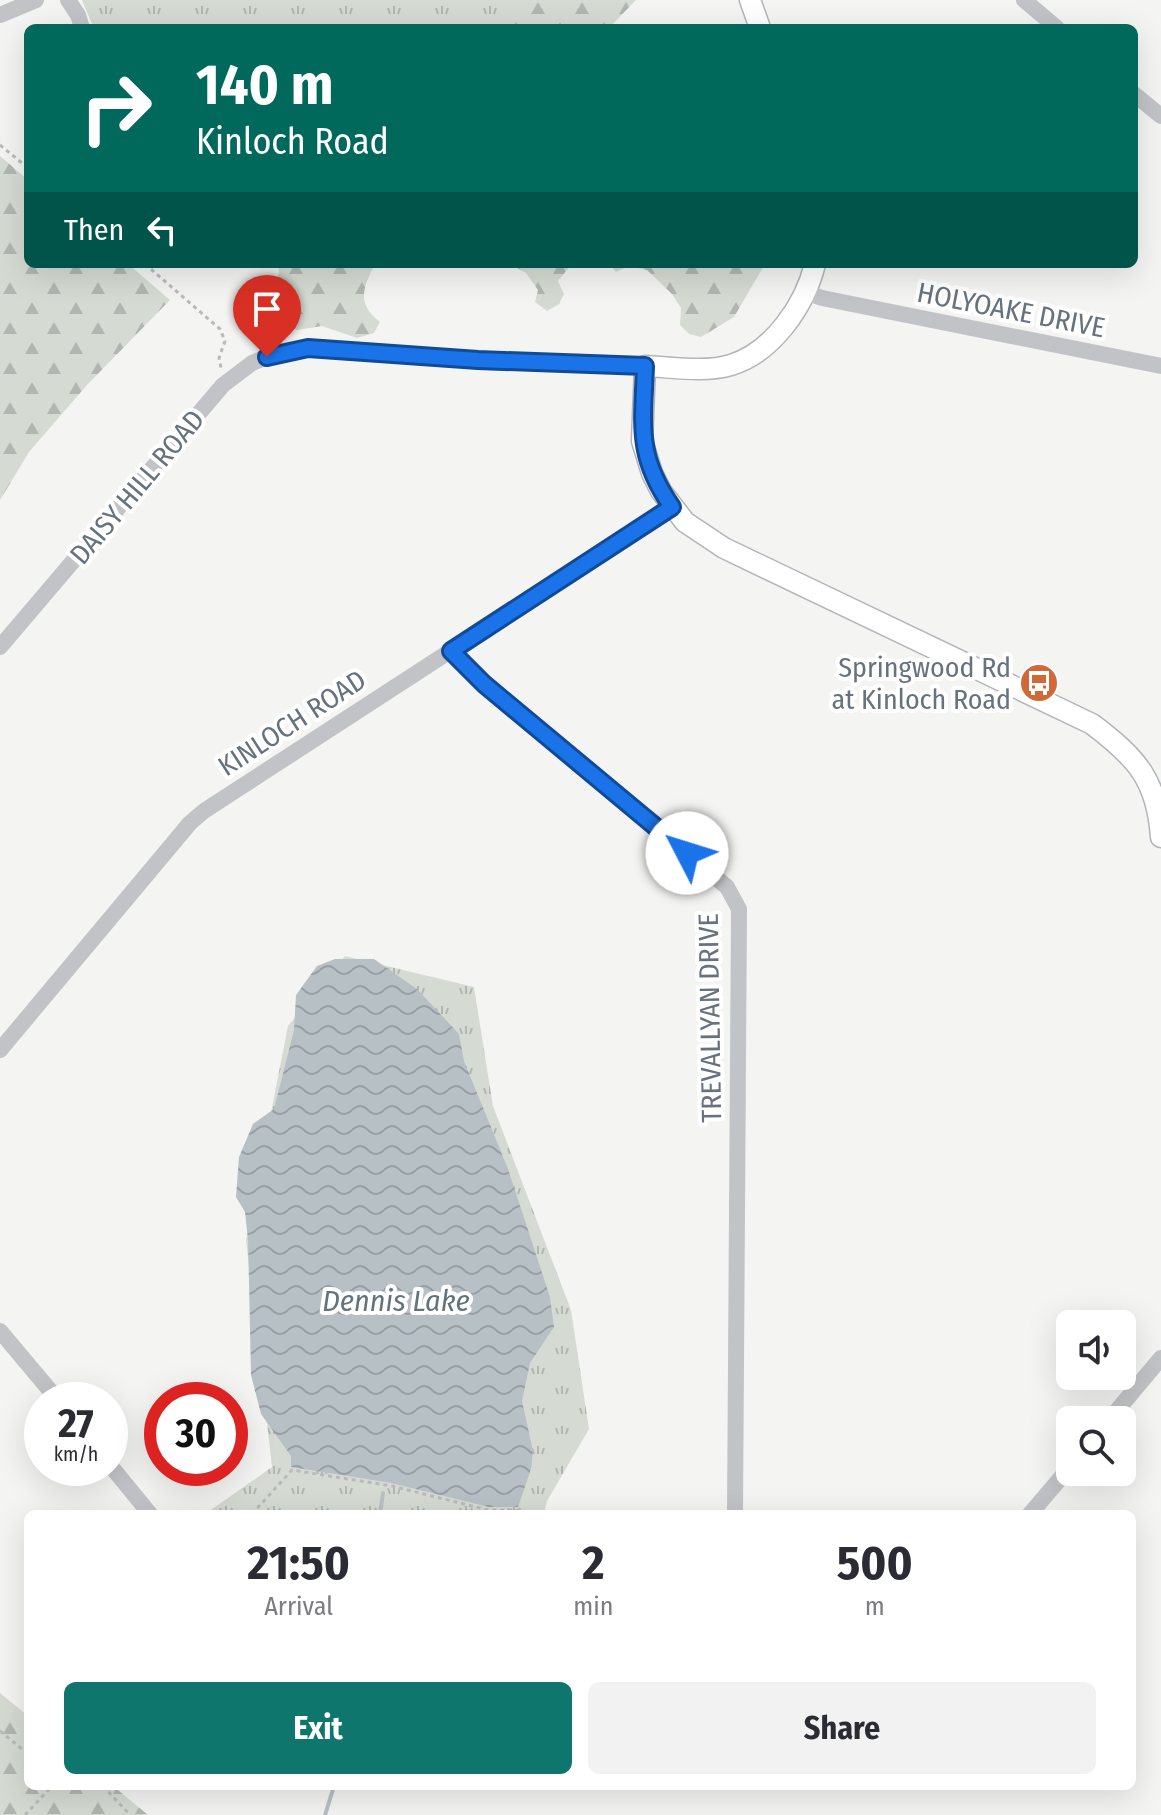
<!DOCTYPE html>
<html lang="en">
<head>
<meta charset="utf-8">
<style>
	:root { --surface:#fff; --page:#f2f2f3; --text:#2b2b33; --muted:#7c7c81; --accent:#0f766e }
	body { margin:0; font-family:"Fira Sans Condensed",sans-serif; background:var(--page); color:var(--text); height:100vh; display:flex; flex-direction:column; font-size:30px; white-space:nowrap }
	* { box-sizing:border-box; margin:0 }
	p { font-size:26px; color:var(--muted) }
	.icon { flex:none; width:44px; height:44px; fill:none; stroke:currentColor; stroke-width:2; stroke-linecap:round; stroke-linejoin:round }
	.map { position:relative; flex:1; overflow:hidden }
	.side { position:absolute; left:24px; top:1510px; width:1112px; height:280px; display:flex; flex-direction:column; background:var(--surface); border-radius:12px; box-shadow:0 8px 32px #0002 }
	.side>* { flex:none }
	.banner { position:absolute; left:24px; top:24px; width:1114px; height:244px; border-radius:12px; box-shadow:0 8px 32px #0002; background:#00695c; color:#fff; overflow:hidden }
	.fabs { position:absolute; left:1056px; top:1310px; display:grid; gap:16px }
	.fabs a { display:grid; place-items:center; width:80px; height:80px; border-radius:12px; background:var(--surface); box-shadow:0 8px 32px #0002; font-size:40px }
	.speed { position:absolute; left:24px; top:1382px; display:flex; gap:16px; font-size:40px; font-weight:700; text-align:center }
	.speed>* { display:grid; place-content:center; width:104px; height:104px; border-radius:50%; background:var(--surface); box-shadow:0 8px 32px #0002; line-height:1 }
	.speed small { font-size:20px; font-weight:400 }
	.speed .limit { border:12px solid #d22; background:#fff; color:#111 }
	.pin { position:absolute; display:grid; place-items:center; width:68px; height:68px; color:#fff; margin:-82px -34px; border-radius:50% 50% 50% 0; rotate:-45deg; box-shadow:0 0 8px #0007 }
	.pin .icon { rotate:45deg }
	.me { position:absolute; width:88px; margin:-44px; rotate:310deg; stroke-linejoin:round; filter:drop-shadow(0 0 6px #0008) }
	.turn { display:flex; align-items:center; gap:28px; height:168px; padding:0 40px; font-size:36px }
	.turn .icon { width:104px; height:104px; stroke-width:2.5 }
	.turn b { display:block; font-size:56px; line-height:68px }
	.then { display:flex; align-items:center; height:76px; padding:0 40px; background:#0003; gap:16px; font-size:30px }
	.eta { display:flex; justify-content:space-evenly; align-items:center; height:136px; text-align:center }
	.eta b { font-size:48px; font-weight:700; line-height:56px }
	.button { display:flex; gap:16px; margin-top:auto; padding:16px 40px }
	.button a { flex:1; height:92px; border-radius:12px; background:var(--accent); color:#fff; font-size:32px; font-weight:700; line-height:92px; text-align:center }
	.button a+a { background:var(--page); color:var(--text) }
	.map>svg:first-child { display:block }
	.forest { fill:url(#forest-firs) }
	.park { fill:url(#park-tufts) }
	.water { fill:url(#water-waves) }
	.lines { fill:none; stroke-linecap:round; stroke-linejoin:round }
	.stream { stroke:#b7c0c5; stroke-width:4 }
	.major-casing { stroke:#b2b5b9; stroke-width:23 }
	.path { stroke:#b8babc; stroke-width:3; stroke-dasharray:4 4; stroke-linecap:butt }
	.minor { stroke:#c1c3c6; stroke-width:16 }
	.major { stroke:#fff; stroke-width:20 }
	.route-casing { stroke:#114b97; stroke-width:20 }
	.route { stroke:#1a73e8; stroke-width:14 }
	.labels { text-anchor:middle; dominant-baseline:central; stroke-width:8; stroke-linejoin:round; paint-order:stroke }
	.street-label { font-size:28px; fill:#67727f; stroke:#fff }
	.poi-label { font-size:28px; fill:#67727f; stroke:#fff; text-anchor:end }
	.water-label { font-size:30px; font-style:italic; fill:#63737c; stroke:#fff }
</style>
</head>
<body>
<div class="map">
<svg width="1161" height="1815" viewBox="0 0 1161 1815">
	<defs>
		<pattern id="forest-firs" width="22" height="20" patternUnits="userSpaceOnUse" patternTransform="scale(2)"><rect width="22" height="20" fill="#d5dbd3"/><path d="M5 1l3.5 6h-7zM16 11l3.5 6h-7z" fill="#b1b6b0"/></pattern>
		<pattern id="park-tufts" width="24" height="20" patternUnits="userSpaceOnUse" patternTransform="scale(2)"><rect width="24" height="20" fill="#d5dbd3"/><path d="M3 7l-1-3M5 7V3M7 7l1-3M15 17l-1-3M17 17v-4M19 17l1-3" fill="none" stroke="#b1b6b0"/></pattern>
		<pattern id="water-waves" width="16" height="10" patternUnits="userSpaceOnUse" patternTransform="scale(2)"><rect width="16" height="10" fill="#b7c0c5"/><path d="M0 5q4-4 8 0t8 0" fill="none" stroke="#99a0a5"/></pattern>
	</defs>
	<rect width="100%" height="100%" fill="#f4f5f2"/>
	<g class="forest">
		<polygon points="82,0 636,0 609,28 94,28"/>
		<polygon points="0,156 28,180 28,264 128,264 170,300 87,385 29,452 0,500"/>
		<path d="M278 264H375C363 288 356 303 380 322L374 333 357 338 322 326 297 330 269 323V295L279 273Z"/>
		<polygon points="510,264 576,264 570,266 558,281 564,294 559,304 547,311 535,302 538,290 526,273"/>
		<polygon points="609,264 765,264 734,317 701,337 689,334 680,325 681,308 672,294 647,270 629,266 616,272"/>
		<polygon points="0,1693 28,1716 28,1786 113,1786 148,1815 0,1815"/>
	</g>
	<g class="park">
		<polygon points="82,0 522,0 500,28 94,28"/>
		<polygon points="345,956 474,987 493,1106 571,1310 589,1429 547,1501 544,1514 205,1514 272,1467 246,1240 288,1026"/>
	</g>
	<polygon class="water" points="335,959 374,959 417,989 459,1034 464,1061 508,1169 550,1297 554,1327 530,1363 522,1401 533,1451 531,1469 518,1507 489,1507 391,1483 291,1467 291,1456 261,1414 251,1375 248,1239 245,1212 236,1197 239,1157 253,1124 274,1109 294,1030 296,995 317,966"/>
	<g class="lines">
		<g class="stream">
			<polyline points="380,1514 383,1493"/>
			<polyline points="325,1815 334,1786"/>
		</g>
		<defs>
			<g id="major">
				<polyline points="750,0 760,28"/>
				<path d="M815 264C805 305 773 352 731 365 704 373 672 367 645 366L642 441 652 473 661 491 685 522 724 548 1092 724C1137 758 1157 780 1161 837"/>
			</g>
		</defs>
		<use href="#major" class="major-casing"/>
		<g class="path">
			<polyline points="0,145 28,168"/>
			<polyline points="145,264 220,329 225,341 219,358 221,368"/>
			<polyline points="252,1514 292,1470 392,1486 488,1510 517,1510 543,1514"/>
			<polyline points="0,1731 28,1754"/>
			<polyline points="103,1786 130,1815"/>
			<polyline points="25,1815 52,1786"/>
		</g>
		<g class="minor">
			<polyline points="68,0 78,15 82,28"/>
			<polyline points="1024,0 1057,28"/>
			<polyline points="0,15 36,0"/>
			<polyline points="1134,94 1161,116"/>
			<polyline points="805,292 822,298 1161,366"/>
			<polyline points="0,647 223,385 252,363 267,357 308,348 478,360 645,366"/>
			<polyline points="451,651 484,684 727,887 739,909 735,1514"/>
			<polyline points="0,1050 190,823 204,811 672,507"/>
			<polyline points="0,1331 58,1400"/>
			<polyline points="1109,1420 1161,1358"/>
			<polyline points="110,1465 150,1514"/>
			<polyline points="1030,1514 1070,1467"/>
		</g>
		<use href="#major" class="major"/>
	</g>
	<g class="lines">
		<defs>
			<path id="route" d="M267 357 308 348 478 360 645 366C643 425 636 456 672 507L451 651 484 684 687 853"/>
		</defs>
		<use href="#route" class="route-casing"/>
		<use href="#route" class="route"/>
	</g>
	<defs>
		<symbol id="bus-disc" viewBox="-11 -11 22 22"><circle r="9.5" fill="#d16836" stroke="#fff"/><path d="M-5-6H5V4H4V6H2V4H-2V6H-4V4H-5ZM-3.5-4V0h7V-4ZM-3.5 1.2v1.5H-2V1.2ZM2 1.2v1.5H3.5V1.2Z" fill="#fff"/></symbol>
	</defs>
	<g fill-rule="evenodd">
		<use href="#bus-disc" x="1017" y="661" width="44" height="44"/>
	</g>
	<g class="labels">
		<g class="street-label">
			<text transform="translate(1011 310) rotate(11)">HOLYOAKE DRIVE</text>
			<text transform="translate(137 487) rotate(-50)">DAISY HILL ROAD</text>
			<text transform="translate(292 723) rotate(-33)">KINLOCH ROAD</text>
			<text transform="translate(710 1018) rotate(-91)">TREVALLYAN DRIVE</text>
		</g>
		<g class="poi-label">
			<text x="1011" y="667">Springwood Rd<tspan x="1011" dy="32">at Kinloch Road</tspan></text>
		</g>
		<g class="water-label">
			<text x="396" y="1301">Dennis Lake</text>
		</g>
	</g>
</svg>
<div class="fabs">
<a><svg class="icon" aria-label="sound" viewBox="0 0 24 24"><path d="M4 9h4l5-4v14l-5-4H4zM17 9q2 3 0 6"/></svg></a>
<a><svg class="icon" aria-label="search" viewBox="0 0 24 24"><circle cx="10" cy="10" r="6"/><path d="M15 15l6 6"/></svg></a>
</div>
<div class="speed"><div>27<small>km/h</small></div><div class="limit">30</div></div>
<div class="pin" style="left:267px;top:357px;background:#d93025"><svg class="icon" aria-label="arrive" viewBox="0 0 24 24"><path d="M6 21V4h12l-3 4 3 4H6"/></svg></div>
<svg class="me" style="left:687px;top:853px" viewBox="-20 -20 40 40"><circle r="19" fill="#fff"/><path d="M0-13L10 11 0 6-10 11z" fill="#1a73e8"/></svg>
<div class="banner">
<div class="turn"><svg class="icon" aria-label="right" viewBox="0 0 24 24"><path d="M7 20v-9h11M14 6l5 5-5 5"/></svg><div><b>140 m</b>Kinloch Road</div></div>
<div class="then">Then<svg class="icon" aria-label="left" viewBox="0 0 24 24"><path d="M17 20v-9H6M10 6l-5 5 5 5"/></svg></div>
</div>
<section class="side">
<div class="eta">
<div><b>21:50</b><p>Arrival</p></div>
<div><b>2</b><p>min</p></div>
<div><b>500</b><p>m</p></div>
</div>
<div class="button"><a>Exit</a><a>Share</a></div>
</section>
</div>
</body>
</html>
